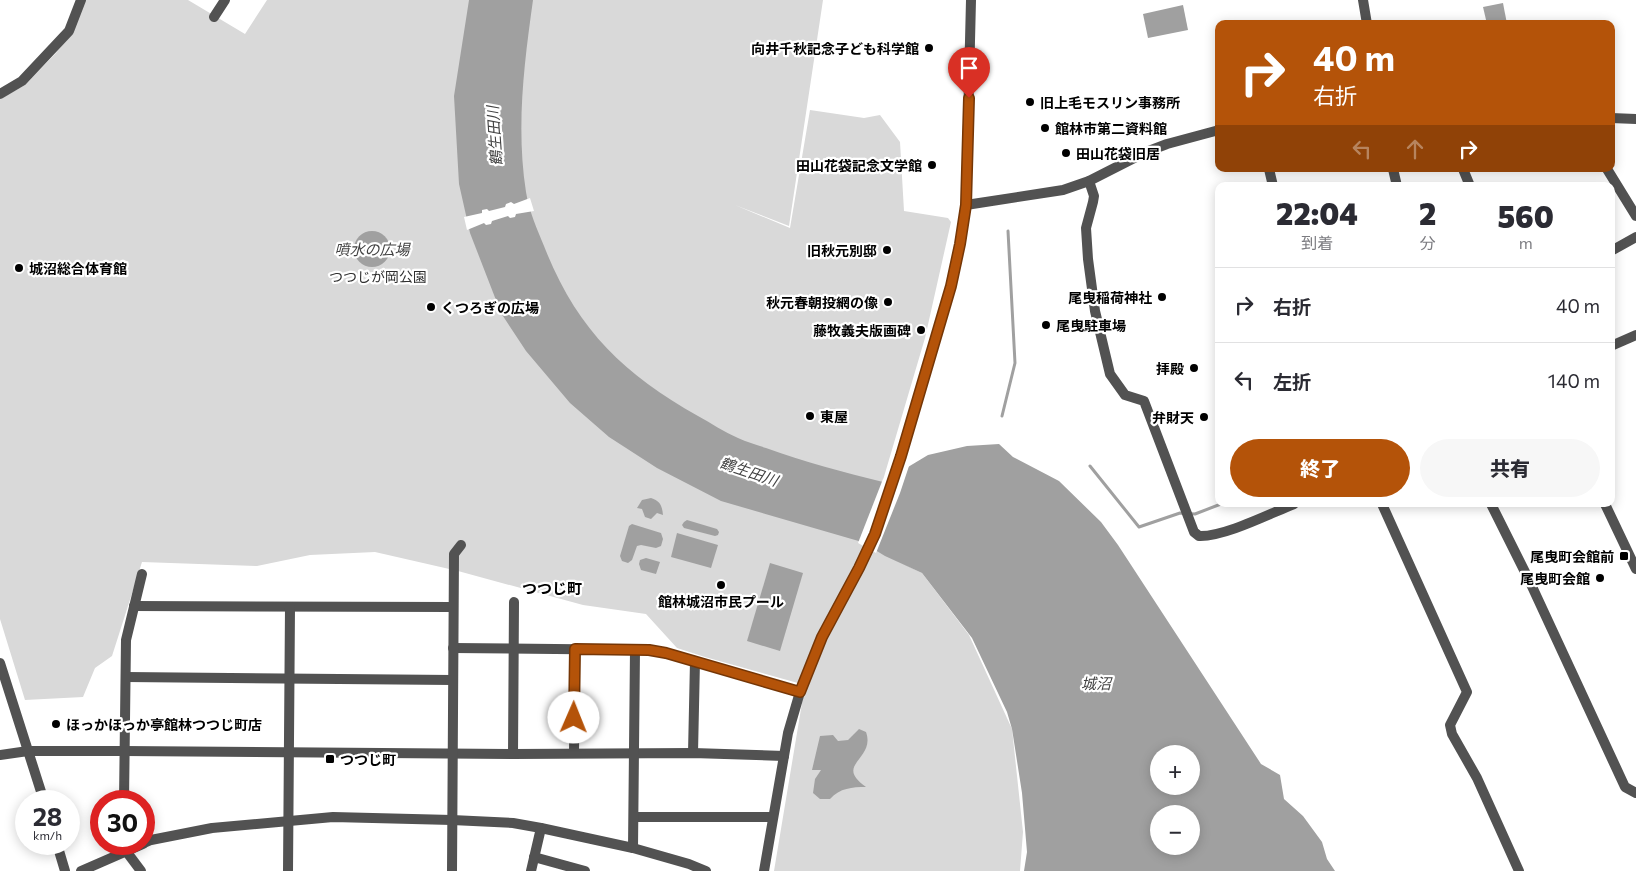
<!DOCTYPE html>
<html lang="ja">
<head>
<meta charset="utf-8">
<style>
	:root { --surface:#fff; --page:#f7f7f7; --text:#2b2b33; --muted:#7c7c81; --line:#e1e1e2; --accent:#b45309 }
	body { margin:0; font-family:Commissioner,"Noto Sans JP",sans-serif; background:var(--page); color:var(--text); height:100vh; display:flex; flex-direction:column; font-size:19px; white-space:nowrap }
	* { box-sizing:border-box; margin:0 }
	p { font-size:16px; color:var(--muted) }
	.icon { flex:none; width:28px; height:28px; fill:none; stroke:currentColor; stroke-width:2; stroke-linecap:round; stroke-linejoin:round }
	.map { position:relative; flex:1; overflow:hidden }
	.drawer { position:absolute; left:1215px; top:182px; width:400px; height:325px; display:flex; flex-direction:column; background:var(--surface); border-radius:10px; box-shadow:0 2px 12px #0003 }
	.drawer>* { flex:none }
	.banner { position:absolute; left:1215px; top:20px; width:400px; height:152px; border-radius:10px; box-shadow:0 2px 12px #0003; background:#b45309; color:#fff; overflow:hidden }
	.buttons { position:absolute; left:1150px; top:745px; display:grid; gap:10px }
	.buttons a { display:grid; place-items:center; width:50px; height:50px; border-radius:50%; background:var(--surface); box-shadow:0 2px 12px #0003; font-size:25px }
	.speed { position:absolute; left:15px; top:790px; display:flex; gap:10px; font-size:25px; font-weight:700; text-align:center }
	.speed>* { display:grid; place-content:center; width:65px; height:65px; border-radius:50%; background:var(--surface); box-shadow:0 2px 12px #0003; line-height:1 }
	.speed small { font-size:12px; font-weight:400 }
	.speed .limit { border:8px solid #d22; background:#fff; color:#111 }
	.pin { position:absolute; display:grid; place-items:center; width:42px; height:42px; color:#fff; margin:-51px -21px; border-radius:50% 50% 50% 0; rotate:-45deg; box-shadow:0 0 5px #0007 }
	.pin .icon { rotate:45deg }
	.me { position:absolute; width:55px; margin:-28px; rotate:1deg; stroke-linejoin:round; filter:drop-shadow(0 0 4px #0008) }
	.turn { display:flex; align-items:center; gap:18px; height:105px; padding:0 15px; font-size:22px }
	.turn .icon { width:65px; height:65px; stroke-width:2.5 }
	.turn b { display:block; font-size:35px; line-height:42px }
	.lanes { display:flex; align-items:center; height:48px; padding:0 15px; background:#0003; justify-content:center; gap:25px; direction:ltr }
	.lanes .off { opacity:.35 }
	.eta { display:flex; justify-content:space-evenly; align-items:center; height:85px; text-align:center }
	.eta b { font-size:30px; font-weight:800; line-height:35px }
	.cta { display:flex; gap:10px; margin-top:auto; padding:10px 15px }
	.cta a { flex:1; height:58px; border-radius:30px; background:var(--accent); color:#fff; font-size:20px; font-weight:800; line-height:58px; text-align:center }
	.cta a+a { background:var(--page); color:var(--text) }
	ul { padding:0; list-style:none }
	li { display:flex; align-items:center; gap:15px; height:75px; padding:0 15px; border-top:1px solid var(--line) }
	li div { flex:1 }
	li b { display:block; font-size:19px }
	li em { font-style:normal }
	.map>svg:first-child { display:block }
	.green { fill:#d9d9d9 }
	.water { fill:#a0a0a0; fill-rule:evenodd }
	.pier { fill:#fff }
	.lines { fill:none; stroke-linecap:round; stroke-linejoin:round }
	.stream { stroke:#a0a0a0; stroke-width:3 }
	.minor { stroke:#525252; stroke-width:10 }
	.tertiary { stroke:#525252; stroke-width:10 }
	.route-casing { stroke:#753606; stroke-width:12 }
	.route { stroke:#b45309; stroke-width:9 }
	.poi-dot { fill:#000; stroke:#fff; stroke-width:2 }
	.labels { text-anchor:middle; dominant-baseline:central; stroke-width:4.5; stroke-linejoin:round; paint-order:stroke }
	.poi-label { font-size:14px; font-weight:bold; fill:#000; stroke:#fff; text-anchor:end }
	.park-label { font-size:14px; fill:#303030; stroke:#fff }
	.water-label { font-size:15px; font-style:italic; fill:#414141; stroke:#fff }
	.neighbourhood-label { font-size:15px; font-weight:bold; fill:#000; stroke:#fff }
</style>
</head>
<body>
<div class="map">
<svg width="1636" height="871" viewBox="0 0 1636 871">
	<rect width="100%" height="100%" fill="#fff"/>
	<polygon class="green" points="84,0 188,0 245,34 267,0 823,0 789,226 735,205 790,228 810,110 864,118 880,115 900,142 904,211 948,218 951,222 925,338 878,497 885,555 922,573 969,635 1012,729 1023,832 1020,871 774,871 805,685 705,657 677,648 646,614 583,605 458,571 375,552 310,555 257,566 142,562 112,656 95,668 83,697 25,700 0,619 0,99 25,85 56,53 72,32"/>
	<g class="water">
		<path d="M469 0H533C524 65 516 127 526 192 529 211 537 229 544 246 576 328 622 373 698 416 711 423 724 432 738 438 747 442 757 445 766 448 804 462 843 472 883 482L928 455 967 446 999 444 1013 457 1059 481 1101 522 1118 545 1261 764 1280 775 1284 799 1303 816 1322 842 1327 859 1335 871H1024L1027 852 1022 793 1012 729 1007 712 972 638 922 573 885 556 862 542 721 501 657 468 609 437 570 403 526 351 501 313 470 233 459 184 454 96ZM1159 754H1191V786H1159ZM1159 814H1191V846H1159Z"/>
		<polygon points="1503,3 1507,24 1487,24 1483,7"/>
		<polygon points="1183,5 1188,30 1148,38 1143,14"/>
		<circle cx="372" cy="249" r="18"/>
		<path d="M651 498C660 501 662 505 663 515L657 513 651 519 645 517 642 509 637 508 642 500Z"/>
		<polygon points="687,520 717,529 719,532 718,535 715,536 684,528 682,525 684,522"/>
		<polygon points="632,524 661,533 663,539 661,546 656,548 641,545 637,546 632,560 628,563 622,561 620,556 629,526"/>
		<polygon points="677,533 718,545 711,568 671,557"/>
		<polygon points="646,558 660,562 656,574 641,570 639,564 640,560"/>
		<polygon points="770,563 803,573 780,651 747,641"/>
		<path d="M859 729 866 732C876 760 833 764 866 787 852 787 840 788 830 799H820L813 793 815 779 821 770H812L820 736 833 735 838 741 848 740Z"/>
	</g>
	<g class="pier">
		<polygon points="530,198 534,211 516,214 515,217 510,218 508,216 492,221 491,224 486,225 484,223 467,230 464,217 482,213 482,210 487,209 489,211 505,207 506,204 511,202 514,204"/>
		<polygon points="910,463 900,493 876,553 858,543 883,479"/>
	</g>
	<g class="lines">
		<g class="stream">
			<polyline points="1002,416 1015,363 1008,231"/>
			<polyline points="1090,466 1139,527 1180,513 1195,514 1221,504"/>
		</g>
		<g class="minor">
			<polyline points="0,94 22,81 69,31 81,0"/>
			<polyline points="1611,118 1636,119"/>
			<polyline points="1269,169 1273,186"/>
			<polyline points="1393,169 1397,186"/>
			<polyline points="1607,169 1636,216"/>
			<path d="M1089 181 1094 196 1093 202 1086 228 1088 259 1095 311 1110 374 1125 395 1144 401 1194 532 1199 536C1224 537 1269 514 1294 504"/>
			<polyline points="1611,251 1636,237"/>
			<polyline points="1611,346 1636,335"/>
			<polyline points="1382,504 1467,692 1450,725 1452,734 1477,778 1519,871"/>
			<polyline points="1491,504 1529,580 1625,787 1636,793"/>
			<polyline points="134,606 453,607"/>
			<polyline points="453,648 649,650 666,653 800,692"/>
			<polyline points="126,677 453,680"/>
			<polyline points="574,753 575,649"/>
			<polyline points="693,753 695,661"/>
			<polyline points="513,754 514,602"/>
			<polyline points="0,755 28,751 124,751 513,754 693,753 784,756"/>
			<polyline points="124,801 126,640 142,574"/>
			<polyline points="634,817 773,817"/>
			<polyline points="144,843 151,840 212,828 333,817 452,820 513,823 541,828 633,848 689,864 706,871"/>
			<polyline points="633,848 635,650"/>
			<polyline points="126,851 141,871"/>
			<polyline points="534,857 585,871"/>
			<polyline points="81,871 143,844"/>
			<polyline points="288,871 290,607"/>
			<polyline points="452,871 454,554 461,545"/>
			<polyline points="531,871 541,828"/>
		</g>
		<g class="tertiary">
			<polyline points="1363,0 1367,24"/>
			<polyline points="214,17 225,0"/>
			<polyline points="1463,169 1470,186"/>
			<polyline points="966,205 1063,190 1089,181 1146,152 1167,144 1219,130"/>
			<polyline points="1605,504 1636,569"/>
			<polyline points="0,663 44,801"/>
			<polyline points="57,844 65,871"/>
			<polyline points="764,871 788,733 800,692 822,637 859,568 875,534 901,456 951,286 960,244 966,205 971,0"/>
		</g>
	</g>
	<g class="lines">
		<defs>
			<polyline id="route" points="574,718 575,649 649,650 666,653 800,692 822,637 859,568 875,534 901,456 951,286 960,244 966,205 969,98"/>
		</defs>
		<use href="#route" class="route-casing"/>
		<use href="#route" class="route"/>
	</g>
	<g class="poi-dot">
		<circle cx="929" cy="48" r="5"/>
		<circle cx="1030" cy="102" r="5"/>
		<circle cx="1045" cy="128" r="5"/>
		<circle cx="1066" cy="153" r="5"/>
		<circle cx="932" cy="165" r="5"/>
		<circle cx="887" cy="250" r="5"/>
		<circle cx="19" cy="268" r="5"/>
		<circle cx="1162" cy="297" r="5"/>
		<circle cx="888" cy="302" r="5"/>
		<circle cx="431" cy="307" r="5"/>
		<circle cx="1046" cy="325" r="5"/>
		<circle cx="921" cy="330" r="5"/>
		<circle cx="1194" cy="368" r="5"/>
		<circle cx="810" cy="416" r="5"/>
		<circle cx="1204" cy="417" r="5"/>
		<rect x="1619" y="551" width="10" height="10" rx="2.5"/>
		<circle cx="1600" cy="578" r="5"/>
		<circle cx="721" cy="585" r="5"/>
		<circle cx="56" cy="724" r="5"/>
		<rect x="325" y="754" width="10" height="10" rx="2.5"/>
	</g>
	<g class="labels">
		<g class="poi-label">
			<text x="919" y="48">向井千秋記念子ども科学館</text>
			<text x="1040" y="102" text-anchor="start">旧上毛モスリン事務所</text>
			<text x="1055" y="128" text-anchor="start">館林市第二資料館</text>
			<text x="1076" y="153" text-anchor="start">田山花袋旧居</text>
			<text x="922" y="165">田山花袋記念文学館</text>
			<text x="877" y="250">旧秋元別邸</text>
			<text x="29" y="268" text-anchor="start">城沼総合体育館</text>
			<text x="1152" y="297">尾曳稲荷神社</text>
			<text x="878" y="302">秋元春朝投網の像</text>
			<text x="441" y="307" text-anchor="start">くつろぎの広場</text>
			<text x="1056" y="325" text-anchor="start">尾曳駐車場</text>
			<text x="911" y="330">藤牧義夫版画碑</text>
			<text x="1184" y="368">拝殿</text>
			<text x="820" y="416" text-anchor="start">東屋</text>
			<text x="1194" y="417">弁財天</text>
			<text x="1614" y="556">尾曳町会館前</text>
			<text x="1590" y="578">尾曳町会館</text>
			<text x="721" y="601" text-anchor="middle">館林城沼市民プール</text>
			<text x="66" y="724" text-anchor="start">ほっかほっか亭館林つつじ町店</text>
			<text x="340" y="759" text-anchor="start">つつじ町</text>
		</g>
		<g class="park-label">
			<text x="378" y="276">つつじが岡公園</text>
		</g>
		<g class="water-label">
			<text transform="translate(494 136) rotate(-94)">鶴生田川</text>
			<text x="372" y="249">噴水の広場</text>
			<text transform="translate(749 471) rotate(19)">鶴生田川</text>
			<text x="1096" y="683">城沼</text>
		</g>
		<g class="neighbourhood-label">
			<text x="552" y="588">つつじ町</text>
		</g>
	</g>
</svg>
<div class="buttons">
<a>+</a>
<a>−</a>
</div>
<div class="speed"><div>28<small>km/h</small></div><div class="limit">30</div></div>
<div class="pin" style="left:969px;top:98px;background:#d93025"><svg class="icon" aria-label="arrive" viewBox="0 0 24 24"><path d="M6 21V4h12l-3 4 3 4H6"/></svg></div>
<svg class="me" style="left:574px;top:718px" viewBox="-20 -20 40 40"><circle r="19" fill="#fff"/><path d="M0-13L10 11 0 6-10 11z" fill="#b45309"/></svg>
<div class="banner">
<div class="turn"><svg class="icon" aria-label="right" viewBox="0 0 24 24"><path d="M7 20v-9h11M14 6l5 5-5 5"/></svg><div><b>40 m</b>右折</div></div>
<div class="lanes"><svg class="icon off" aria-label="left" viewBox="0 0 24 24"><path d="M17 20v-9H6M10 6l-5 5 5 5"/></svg><svg class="icon off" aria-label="ahead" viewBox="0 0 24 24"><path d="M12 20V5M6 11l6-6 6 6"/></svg><svg class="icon" aria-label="right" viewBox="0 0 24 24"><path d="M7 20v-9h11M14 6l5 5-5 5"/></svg></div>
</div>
<section class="drawer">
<div class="eta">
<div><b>22:04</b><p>到着</p></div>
<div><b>2</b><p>分</p></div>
<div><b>560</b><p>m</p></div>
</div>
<ul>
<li><svg class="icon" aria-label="right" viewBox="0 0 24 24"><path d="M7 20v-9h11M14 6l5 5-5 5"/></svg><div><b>右折</b></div><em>40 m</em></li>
<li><svg class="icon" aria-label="left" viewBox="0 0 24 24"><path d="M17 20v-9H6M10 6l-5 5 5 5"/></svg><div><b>左折</b></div><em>140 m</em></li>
</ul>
<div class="cta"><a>終了</a><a>共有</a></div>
</section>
</div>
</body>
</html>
